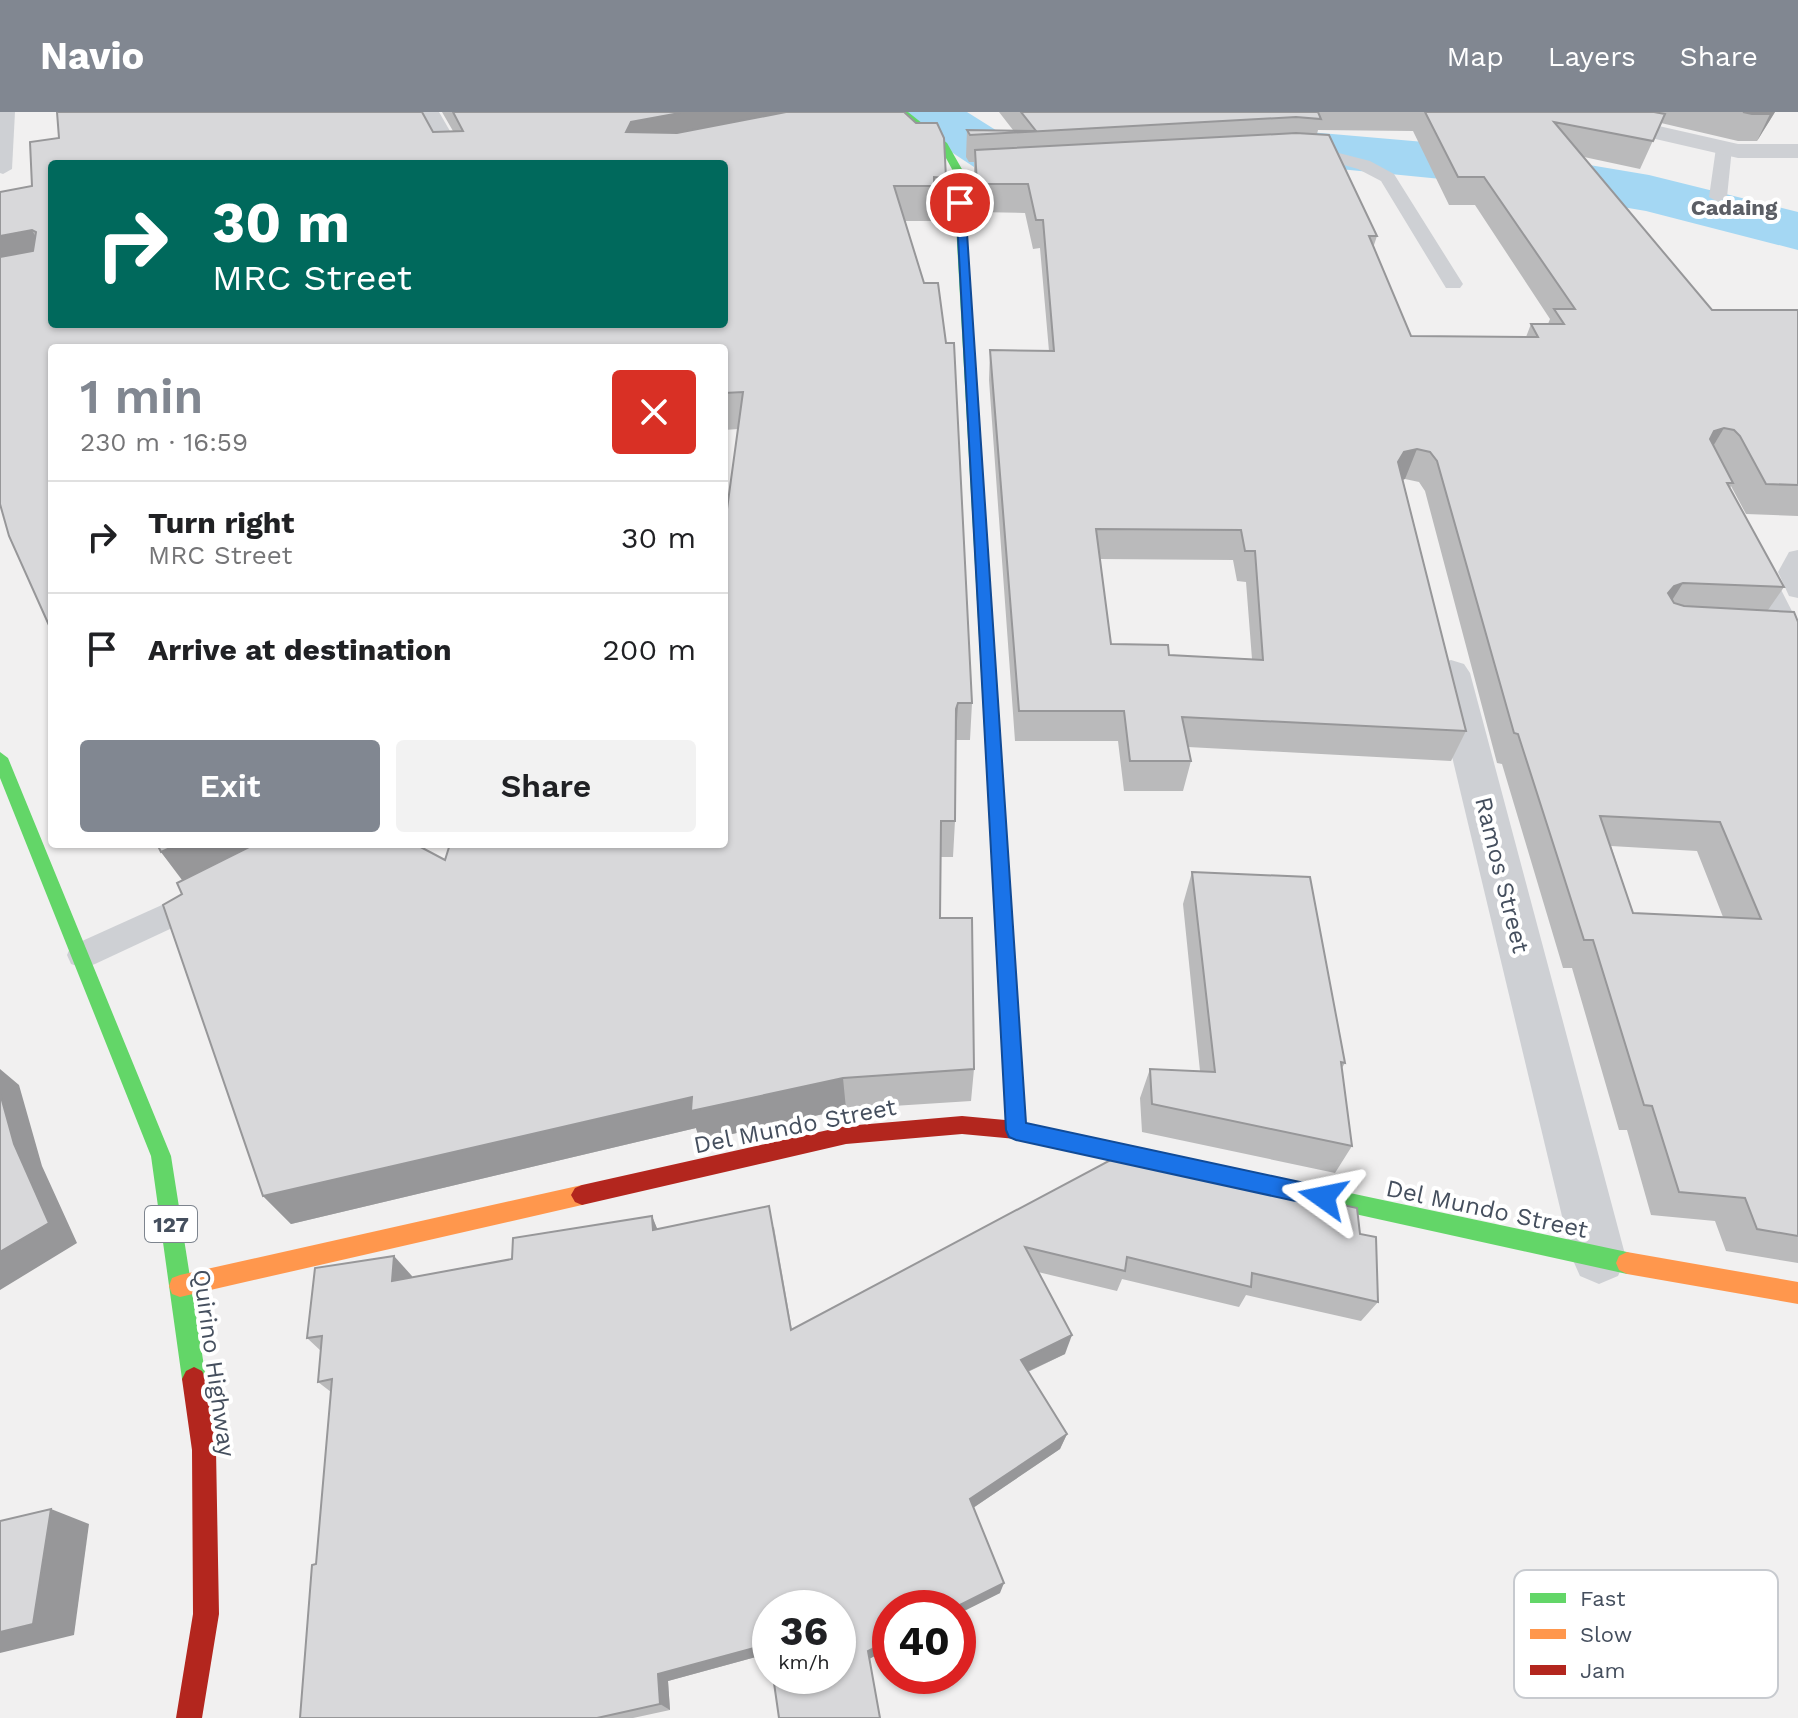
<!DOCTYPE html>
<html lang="en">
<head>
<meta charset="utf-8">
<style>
	:root { --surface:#fff; --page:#f2f2f2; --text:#202124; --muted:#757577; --line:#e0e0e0; --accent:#818791 }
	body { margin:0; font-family:"Work Sans",sans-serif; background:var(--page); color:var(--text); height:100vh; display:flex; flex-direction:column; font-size:30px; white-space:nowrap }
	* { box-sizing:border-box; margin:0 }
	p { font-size:26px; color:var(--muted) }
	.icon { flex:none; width:44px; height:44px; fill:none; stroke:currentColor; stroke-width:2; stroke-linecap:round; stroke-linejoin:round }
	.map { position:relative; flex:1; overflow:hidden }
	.drawer { position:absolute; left:48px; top:232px; width:680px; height:504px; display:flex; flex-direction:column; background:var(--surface); border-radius:8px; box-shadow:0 2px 6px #0004 }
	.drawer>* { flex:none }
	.banner { position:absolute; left:48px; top:48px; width:680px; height:168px; border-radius:8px; box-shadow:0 2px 6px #0004; background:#00695c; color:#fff; overflow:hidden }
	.speed { position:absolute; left:752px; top:1478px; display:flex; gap:16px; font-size:40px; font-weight:700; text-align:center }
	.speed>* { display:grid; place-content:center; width:104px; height:104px; border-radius:50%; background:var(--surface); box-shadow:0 2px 6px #0004; line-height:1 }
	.speed small { font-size:20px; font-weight:400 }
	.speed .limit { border:12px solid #d22; background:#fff; color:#111 }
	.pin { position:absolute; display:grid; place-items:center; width:68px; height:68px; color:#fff; margin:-34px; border:4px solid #fff; border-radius:50%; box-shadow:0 2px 8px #0007 }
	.me { position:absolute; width:88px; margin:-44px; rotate:282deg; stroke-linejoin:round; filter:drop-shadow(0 0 6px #0008) }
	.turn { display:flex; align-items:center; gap:28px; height:168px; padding:0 32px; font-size:36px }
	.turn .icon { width:104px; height:104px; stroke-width:2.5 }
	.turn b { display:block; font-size:56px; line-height:68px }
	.round { display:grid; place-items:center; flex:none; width:84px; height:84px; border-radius:8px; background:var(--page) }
	.overview { display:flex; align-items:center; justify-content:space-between; height:136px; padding:0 32px }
	h1 { font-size:48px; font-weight:600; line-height:60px; color:var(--accent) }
	.primary-button { display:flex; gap:16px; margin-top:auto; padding:16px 32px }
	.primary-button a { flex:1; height:92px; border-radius:8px; background:var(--accent); color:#fff; font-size:32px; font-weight:600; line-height:92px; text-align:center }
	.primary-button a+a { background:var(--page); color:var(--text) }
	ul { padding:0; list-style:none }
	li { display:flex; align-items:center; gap:24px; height:112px; padding:0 32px; border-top:2px solid var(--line) }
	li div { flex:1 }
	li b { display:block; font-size:30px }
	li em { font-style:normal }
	header { display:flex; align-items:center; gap:48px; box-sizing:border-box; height:112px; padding:0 40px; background:var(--accent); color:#fff }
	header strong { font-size:38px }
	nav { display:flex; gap:44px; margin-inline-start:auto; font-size:28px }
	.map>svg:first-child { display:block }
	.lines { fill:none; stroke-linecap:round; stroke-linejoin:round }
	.river { fill:#a4d7f3; fill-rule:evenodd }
	.lane { fill:#ced0d4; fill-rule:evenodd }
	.street { fill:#ced0d4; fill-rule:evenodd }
	.fast { fill:#63d668; fill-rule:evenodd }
	.slow { fill:#ff974d; fill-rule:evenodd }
	.jam { fill:#b3261e; fill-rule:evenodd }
	.wall { fill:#bababb; fill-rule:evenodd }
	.shaded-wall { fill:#979799 }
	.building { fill:#d8d8da; stroke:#979799; stroke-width:2; fill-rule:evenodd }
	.route { fill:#1a73e8; stroke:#114b97; stroke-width:2 }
	.labels { text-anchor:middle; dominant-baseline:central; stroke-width:8; stroke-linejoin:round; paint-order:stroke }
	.far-neighbourhood-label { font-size:22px; font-weight:bold; fill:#5b5e65; stroke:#fff }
	.shield { fill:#fff; stroke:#7d848e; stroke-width:2 }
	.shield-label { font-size:22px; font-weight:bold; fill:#454f5e }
	.street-label { font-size:24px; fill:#454f5e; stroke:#fff }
	.key { fill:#fff; stroke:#c7cacf; stroke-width:2 }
	.key-label { font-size:22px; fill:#454f5e }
</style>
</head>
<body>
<header>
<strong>Navio</strong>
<nav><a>Map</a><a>Layers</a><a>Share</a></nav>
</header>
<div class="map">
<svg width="1798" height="1606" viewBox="0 0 1798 1606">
	<rect width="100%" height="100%" fill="#f1f0f0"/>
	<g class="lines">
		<polygon class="river" points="901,0 967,0 1010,27 1048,31 1309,20 1482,35 1649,63 1798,100 1798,138 1646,99 1482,71 1309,54 1048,67 995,61 974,55 909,12"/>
		<g class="lane">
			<polygon points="0,0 15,0 12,57 3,62 0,61"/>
			<polygon points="1724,31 1732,36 1727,85 1718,90 1709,85 1716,36"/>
			<polygon points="1297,36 1327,38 1370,49 1394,62 1463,172 1460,176 1446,176 1381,69 1358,57 1326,48 1291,45 1288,41 1291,37"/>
			<polygon points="1798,438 1798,486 1789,484 1778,460 1789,440"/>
			<polygon points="1754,442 1763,444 1767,450 1798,511 1798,525 1789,528 1759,524 1755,518 1759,512 1771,509 1741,450 1745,444"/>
			<polygon points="204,774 215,778 220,787 215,796 95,852 83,856 71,852 67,843 71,834"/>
		</g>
		<g class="street">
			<polygon points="417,0 439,0 469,52 445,52"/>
			<polygon points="1557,0 1597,0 1738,32 1798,32 1798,46 1738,46 1560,5"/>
			<polygon points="1451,548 1464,552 1470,561 1626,1146 1618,1164 1599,1172 1580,1164 1572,1146 1432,561 1438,552"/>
		</g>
		<g class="fast">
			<polygon points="900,0 908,0 947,31 963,59 1000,615 992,621 984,615 953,59 940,35"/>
			<polygon points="0,640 8,646 171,1044 206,1267 202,1275 194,1279 186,1275 182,1267 151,1044 0,666"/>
			<polygon points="1101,1028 1627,1140 1635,1144 1638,1151 1635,1158 1627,1162 1101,1046 1094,1044 1091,1037 1094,1030"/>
		</g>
		<g class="slow">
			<polygon points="992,609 1000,615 1026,1018 1023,1025 1016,1027 1009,1025 1006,1018 984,615"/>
			<polygon points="582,1073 589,1076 593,1083 589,1090 582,1093 180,1185 172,1182 169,1174 172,1166 180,1163"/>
			<polygon points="1627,1140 1798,1170 1798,1192 1627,1162 1619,1158 1616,1151 1619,1144"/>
		</g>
		<g class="jam">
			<polygon points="962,1004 1016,1009 1101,1028 1108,1030 1111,1037 1108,1044 1101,1046 1016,1027 962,1022 846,1032 582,1093 575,1090 571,1083 575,1076 582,1073 846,1014"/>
			<polygon points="194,1255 202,1259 206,1267 216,1338 219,1502 202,1606 176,1606 193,1502 192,1338 182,1267 186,1259"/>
		</g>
	</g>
	<g class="wall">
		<path d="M57 0H422L433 20 453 19 442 0H904L916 11H937L944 26 946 66 945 100H933V109H905L924 171H938L946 231H954L972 591 970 628H956L955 630V709L953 745H941L940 806H972L974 957 971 989 846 997 700 1029 696 1016 291 1112 263 1084 163 793 182 782 177 771 183 768 161 740 157 732H415L445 748 450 732H724V419L738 317 724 318V236H52V520L9 424 0 392V80L32 74 30 30 59 26ZM52 52H724V212H52Z"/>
		<path d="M999 0H1775L1757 29H1738L1661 11 1640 57 1584 45 1712 198H1798V404L1746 402 1731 374 1730 376 1784 475 1768 498 1798 510V1151L1726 1139 1715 1109 1651 1103 1627 1018H1619L1572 856H1563L1502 652 1497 651 1425 379 1419 370 1405 367 1403 368 1466 619 1451 649 1188 635 1191 649 1183 679H1124L1118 629H1015L989 268 990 238 1049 239 1040 136 1033 137 1025 101 976 100 974 66V50H969L966 45 967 18H1013ZM1318 18 1413 19 1449 93H1475L1550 207 1548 212H1531L1526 225 1411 224 1373 136 1377 124 1317 22ZM1100 447 1233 448 1237 469 1246 470 1252 547 1169 543 1111 532ZM1611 734 1697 739 1723 805 1633 801Z"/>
		<polygon points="1192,760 1345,951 1342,956 1352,1034 1335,1061 1142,1020 1140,986 1150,957 1200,959 1183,792"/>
		<polygon points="1118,1044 1360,1122 1378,1190 1361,1209 1246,1183 1239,1195 1122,1167 1117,1179 1038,1160 1065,1242 1028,1260 1067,1322 1060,1337 973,1396 1000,1481 958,1502 958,1496 890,1496 890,1536 869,1547 770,1541 668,1569 670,1598 633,1606 300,1606 316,1452 331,1280 318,1270 321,1239 307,1226 412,1164 412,1165 512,1147 652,1104 657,1117 774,1115 792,1218"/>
	</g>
	<g class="shaded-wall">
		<polygon points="685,0 792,0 636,44 626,20 631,10"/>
		<polygon points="1772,0 1775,0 1757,29 1770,2"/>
		<polygon points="32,118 51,153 0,164 0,124"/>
		<polygon points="1724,316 1706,346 1697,349 1714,319"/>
		<polygon points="1417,337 1405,367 1393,370 1398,350 1404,340"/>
		<polygon points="1683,471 1664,501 1668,481 1674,474"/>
		<polygon points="958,591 956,628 954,634 956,597"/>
		<polygon points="179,732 281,732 188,776 161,740"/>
		<polygon points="0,957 19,973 42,1054 77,1131 0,1178 0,1140 14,1032 0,981"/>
		<polygon points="843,966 846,997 700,1029 696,1016 291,1112 263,1084 692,985"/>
		<polygon points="652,1104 661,1126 653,1118"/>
		<polygon points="394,1144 412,1164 410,1189 392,1169"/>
		<polygon points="1072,1223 1065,1242 1016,1265 1021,1248"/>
		<polygon points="1067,1322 1060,1337 967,1400 970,1387"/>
		<polygon points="51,1397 89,1412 74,1523 0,1541 0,1520"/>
		<polygon points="1004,1471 1000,1481 958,1502 958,1496 954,1496"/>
		<polygon points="890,1528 890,1536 869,1547 868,1539"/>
		<polygon points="769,1532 770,1541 668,1569 670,1598 660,1592 658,1562"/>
	</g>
	<g class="building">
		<path d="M57 0H422L433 20 463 19 453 0H685L631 10 626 20 677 21 786 0H904L916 11H937L944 26 946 66 934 65V74H894L924 171H938L946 231H954L972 591H958L956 597 955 709H941L940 806H972L974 957 843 966 691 999 692 985 263 1084 163 793 182 782 177 771 255 732H415L445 748 450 732H724V419L743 280 724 281V236H52V520L9 424 0 392V145L33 139 36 120 32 118 0 124V80L32 74 30 30 59 26ZM52 52H724V212H52Z"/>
		<polygon points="1021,0 1318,0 1321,7 1296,5 970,23 967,18 1036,19"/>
		<path d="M1425 0H1654L1665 2 1653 29 1554 10 1712 198H1798V373L1766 372 1740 324 1734 318 1724 316 1714 319 1710 327 1733 371H1727L1784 475 1683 471 1674 474 1668 481 1674 491 1684 494 1794 500 1798 510V1124L1757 1117 1745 1086 1679 1080 1652 994 1644 993 1593 828H1584L1518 622 1514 621 1437 349 1430 340 1417 337 1404 340 1398 350 1466 619 1182 605 1191 649H1130L1124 599H1019L990 238 1054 239 1043 108H1036L1028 72H977L975 38 1296 21 1329 23 1377 124H1369L1411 224 1538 225 1531 212H1564L1554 197H1575L1484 65H1458ZM1096 417 1241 418 1245 439H1255L1263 548 1169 543 1168 533 1111 532ZM1600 704 1720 710 1761 807 1633 801Z"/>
		<polygon points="1743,0 1772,0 1770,2 1752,2"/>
		<polygon points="157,732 179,732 161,740"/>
		<polygon points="1192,760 1310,765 1345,951 1341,950 1352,1034 1152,992 1150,957 1215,960"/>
		<polygon points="0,981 14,1032 49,1111 0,1140"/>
		<polygon points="1118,1044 1357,1096 1360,1122 1376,1125 1378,1190 1252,1161 1251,1175 1127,1145 1125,1159 1025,1135 1072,1223 1021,1248 1067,1322 970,1387 1004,1471 954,1496 890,1496 890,1528 868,1539 880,1606 779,1606 773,1564 838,1564 838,1496 770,1496 770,1539 769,1532 658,1562 660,1592 597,1606 300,1606 312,1453 316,1452 332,1267 318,1270 322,1224 307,1226 315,1156 394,1144 392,1169 512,1147 513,1126 652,1104 653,1118 769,1094 791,1218"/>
		<polygon points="51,1397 33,1512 0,1520 0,1409"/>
	</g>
	<polygon class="route" points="956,88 965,91 1026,1011 1323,1075 1331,1078 1334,1085 1331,1092 1323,1095 1016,1028 1009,1025 1006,1018"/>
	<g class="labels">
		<g class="far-neighbourhood-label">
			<text x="1734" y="95">Cadaing</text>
		</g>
		<rect class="shield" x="145" y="1094" width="52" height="36" rx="6"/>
		<g class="shield-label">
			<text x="171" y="1112">127</text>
		</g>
		<g class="street-label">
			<text transform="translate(1502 763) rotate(76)">Ramos Street</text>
			<text transform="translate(795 1014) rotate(-11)">Del Mundo Street</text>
			<text transform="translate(1487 1097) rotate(12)">Del Mundo Street</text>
			<text transform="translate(214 1251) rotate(82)">Quirino Highway</text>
		</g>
	</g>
	<rect x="1514" y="1458" width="264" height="128" rx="12" class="key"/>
	<rect x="1530" y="1481" width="36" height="10" fill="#63d668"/>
	<rect x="1530" y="1517" width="36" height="10" fill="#ff974d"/>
	<rect x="1530" y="1553" width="36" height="10" fill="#b3261e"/>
	<g class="key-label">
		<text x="1580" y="1494">Fast</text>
		<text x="1580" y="1530">Slow</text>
		<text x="1580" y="1566">Jam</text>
	</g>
</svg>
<div class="speed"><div>36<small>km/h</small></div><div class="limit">40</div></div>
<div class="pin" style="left:960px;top:91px;background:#d93025"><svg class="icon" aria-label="arrive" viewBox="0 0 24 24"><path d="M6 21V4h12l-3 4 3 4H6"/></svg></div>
<svg class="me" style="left:1323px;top:1085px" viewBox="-20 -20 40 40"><path d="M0-17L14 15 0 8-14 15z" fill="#1a73e8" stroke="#fff" stroke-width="4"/></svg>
<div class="banner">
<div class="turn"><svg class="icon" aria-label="right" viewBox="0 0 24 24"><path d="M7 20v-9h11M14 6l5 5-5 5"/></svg><div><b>30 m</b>MRC Street</div></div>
</div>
<section class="drawer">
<div class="overview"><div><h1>1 min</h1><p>230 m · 16:59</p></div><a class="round" style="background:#d93025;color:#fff"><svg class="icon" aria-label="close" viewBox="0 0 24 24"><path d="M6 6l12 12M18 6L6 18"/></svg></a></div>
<ul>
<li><svg class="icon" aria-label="right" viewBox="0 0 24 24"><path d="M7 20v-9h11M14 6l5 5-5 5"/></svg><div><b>Turn right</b><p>MRC Street</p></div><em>30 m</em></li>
<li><svg class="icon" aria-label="arrive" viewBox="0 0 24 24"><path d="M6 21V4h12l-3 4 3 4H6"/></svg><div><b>Arrive at destination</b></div><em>200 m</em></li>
</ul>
<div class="primary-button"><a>Exit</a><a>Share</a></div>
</section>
</div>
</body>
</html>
